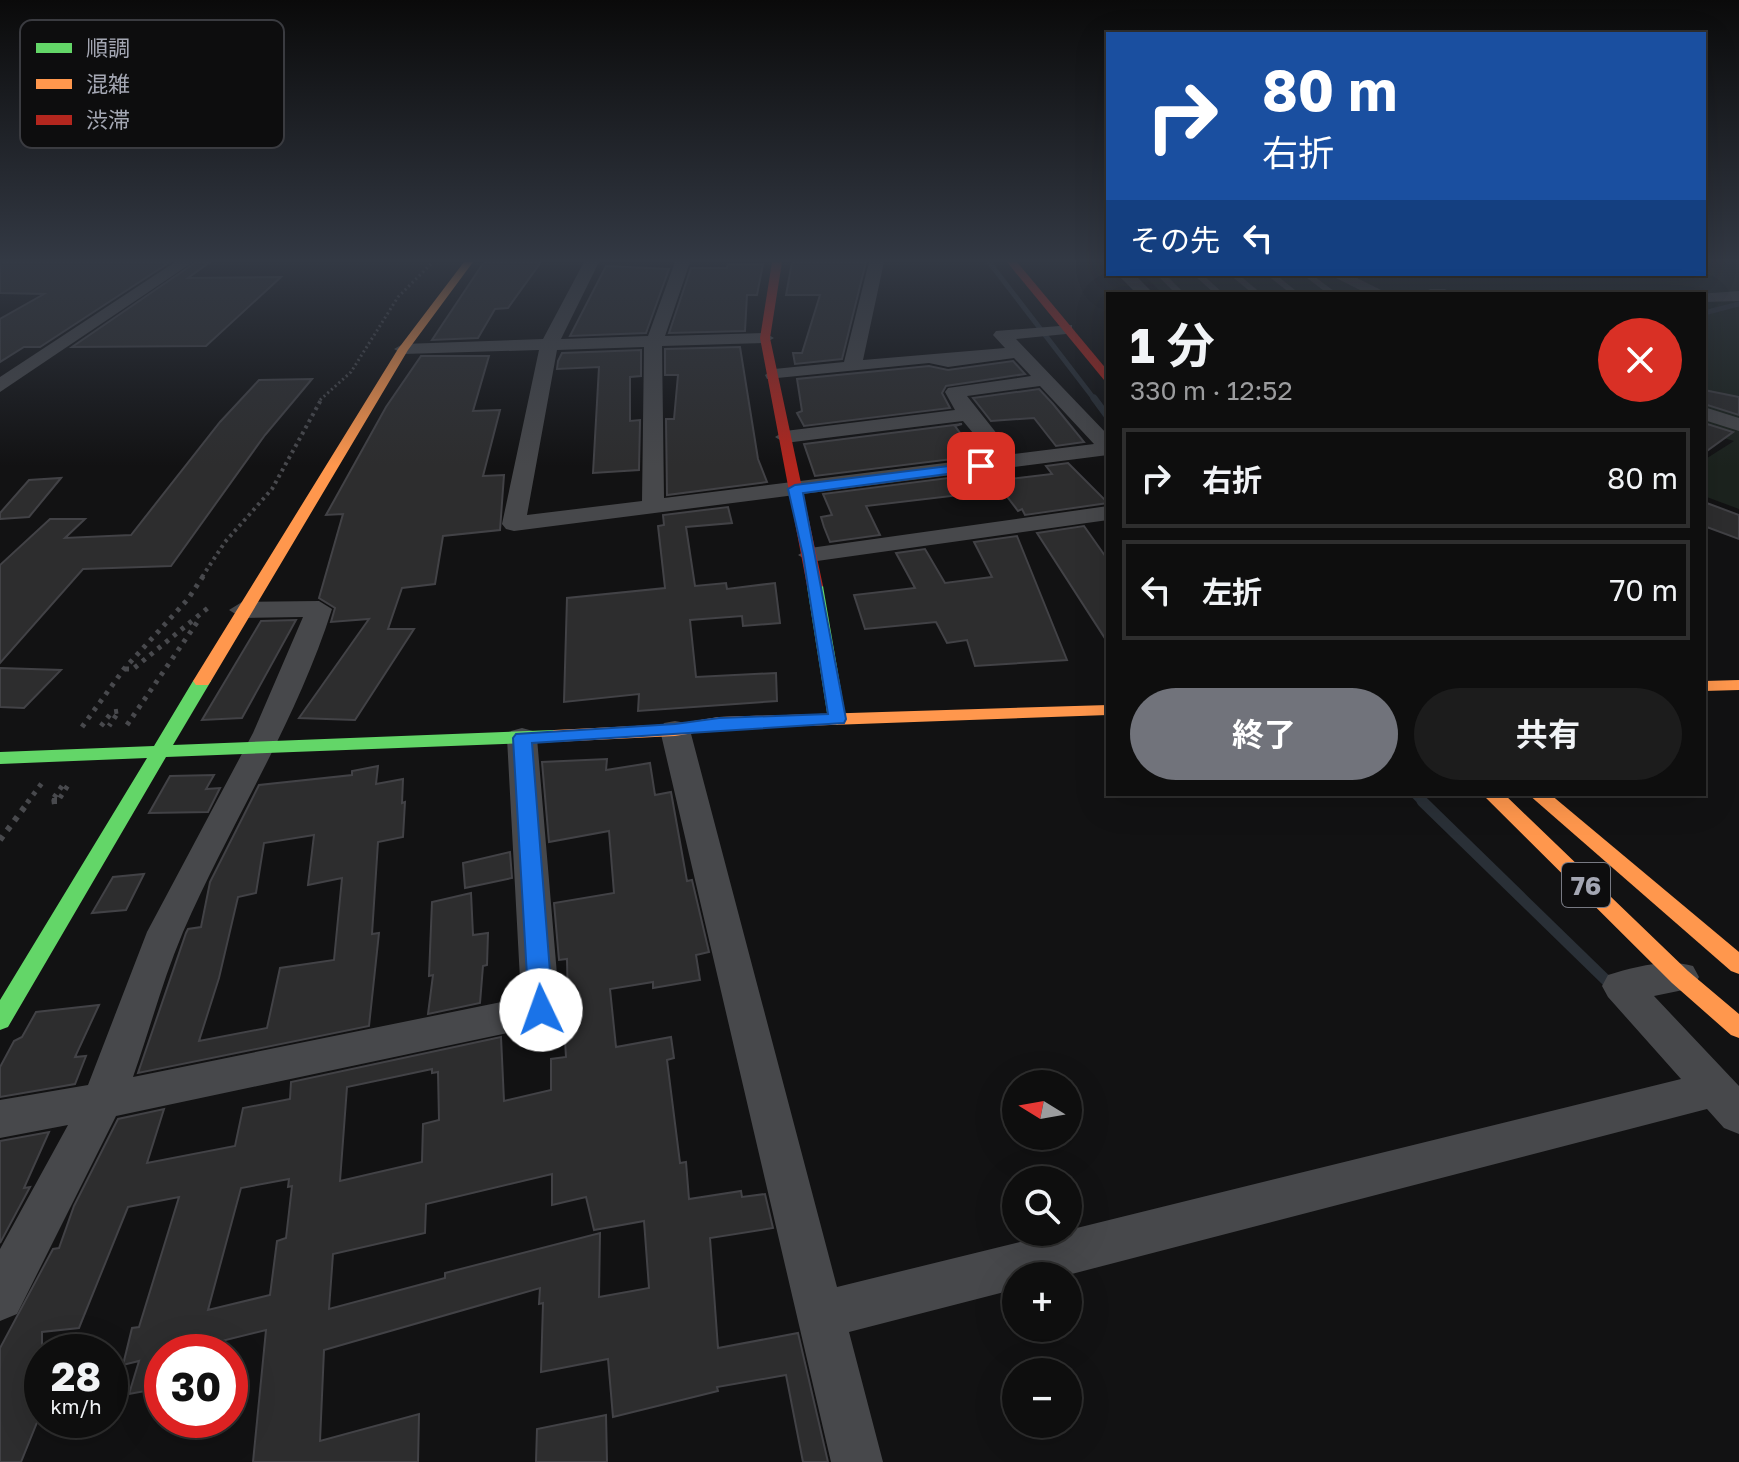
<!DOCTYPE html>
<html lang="ja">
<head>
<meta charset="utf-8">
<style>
	:root { --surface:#0e0e0e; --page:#1c1c1c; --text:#f1f3f6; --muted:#9b9c9e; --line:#2e2e2e; --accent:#71737b }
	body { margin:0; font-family:"Golos Text","Noto Sans JP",sans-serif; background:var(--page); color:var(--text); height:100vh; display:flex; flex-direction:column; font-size:30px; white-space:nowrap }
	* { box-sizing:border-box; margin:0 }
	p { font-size:26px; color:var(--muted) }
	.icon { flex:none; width:44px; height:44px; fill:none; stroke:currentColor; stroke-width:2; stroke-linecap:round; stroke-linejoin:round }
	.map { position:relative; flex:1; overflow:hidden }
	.drawer { position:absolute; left:1106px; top:292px; width:600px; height:504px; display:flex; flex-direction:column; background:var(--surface); border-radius:0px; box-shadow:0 8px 32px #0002,0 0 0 2px var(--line) }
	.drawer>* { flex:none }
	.hud { position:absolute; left:1106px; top:32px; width:600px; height:244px; border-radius:0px; box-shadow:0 8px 32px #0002,0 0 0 2px var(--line); background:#1a4fa0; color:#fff; overflow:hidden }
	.needle { width:52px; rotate:281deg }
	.tools { position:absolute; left:1002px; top:1070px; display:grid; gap:16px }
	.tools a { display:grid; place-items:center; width:80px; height:80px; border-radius:50%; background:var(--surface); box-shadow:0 8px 32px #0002,0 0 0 2px var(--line); font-size:40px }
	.speed { position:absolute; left:24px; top:1334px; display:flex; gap:16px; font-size:40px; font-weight:700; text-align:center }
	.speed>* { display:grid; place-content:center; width:104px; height:104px; border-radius:50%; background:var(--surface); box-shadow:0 8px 32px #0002,0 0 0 2px var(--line); line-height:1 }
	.speed small { font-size:20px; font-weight:400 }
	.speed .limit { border:12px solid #d22; background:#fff; color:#111 }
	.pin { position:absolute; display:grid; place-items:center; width:68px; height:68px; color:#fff; margin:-34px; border-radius:16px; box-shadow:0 4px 12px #0006 }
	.me { position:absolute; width:88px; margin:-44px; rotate:357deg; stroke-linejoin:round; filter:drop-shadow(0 0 6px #0008) }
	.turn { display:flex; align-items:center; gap:28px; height:168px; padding:0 24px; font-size:36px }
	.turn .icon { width:104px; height:104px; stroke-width:2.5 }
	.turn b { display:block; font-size:56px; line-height:68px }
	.then { display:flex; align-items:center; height:76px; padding:0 24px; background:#0003; gap:16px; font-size:30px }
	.round { display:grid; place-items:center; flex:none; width:84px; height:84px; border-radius:42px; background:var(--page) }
	.overview { display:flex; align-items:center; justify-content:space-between; height:136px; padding:0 24px }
	h1 { font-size:48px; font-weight:700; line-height:60px }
	.action { display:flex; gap:16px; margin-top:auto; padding:16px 24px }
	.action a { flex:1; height:92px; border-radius:48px; background:var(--accent); color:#fff; font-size:32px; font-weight:700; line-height:92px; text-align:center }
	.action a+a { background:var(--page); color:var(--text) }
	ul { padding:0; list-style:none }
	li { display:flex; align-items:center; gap:24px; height:100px; margin:0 16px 12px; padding:0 8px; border:4px solid var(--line); border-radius:0px }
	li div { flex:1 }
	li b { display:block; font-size:30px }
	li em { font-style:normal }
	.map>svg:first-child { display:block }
	.green { fill:#1c231e }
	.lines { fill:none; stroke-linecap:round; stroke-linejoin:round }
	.stream-far3 { stroke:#2a3037; stroke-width:5 }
	.stream-far2 { stroke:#2a3037; stroke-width:7 }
	.stream-far1 { stroke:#2a3037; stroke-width:9 }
	.stream { stroke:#2a3037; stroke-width:11 }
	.building { fill:#2d2d2e; stroke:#424246; stroke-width:2; fill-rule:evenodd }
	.path-far3 { stroke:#48494d; stroke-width:3; stroke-dasharray:2 3; stroke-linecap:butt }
	.path-far2 { stroke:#48494d; stroke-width:4; stroke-dasharray:3 4; stroke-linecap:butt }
	.path-far1 { stroke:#48494d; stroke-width:5; stroke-dasharray:4 6; stroke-linecap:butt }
	.path { stroke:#48494d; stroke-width:6; stroke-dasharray:5 7; stroke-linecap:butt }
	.lane { fill:#47484b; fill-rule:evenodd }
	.street { fill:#47484b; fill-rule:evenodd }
	.fast { fill:#63d668; fill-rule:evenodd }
	.slow { fill:#ff974d; fill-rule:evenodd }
	.jam { fill:#b3261e; fill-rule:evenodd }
	.route { fill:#1a73e8; stroke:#114b97; stroke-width:2 }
	.labels { text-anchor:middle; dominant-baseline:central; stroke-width:6; stroke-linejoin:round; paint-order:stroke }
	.shield { fill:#0d0d0e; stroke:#777982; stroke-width:2 }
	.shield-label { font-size:26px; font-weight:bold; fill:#a4a7b3 }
	.key { fill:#0d0d0e; stroke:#3a3b40; stroke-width:2 }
	.key-label { font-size:22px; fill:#a4a7b3 }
</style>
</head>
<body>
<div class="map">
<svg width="1739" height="1462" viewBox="0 0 1739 1462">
	<rect width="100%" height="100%" fill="#121213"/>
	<polygon class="green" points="1704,262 1739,262 1739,509 1704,496 1704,460 1734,441 1704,432 1704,294 1163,294 1143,274 1704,274"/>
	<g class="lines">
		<g class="stream-far3">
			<polyline points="989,262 1095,400"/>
			<polyline points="1704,313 1739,304"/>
		</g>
		<polyline class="stream-far2" points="1094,398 1108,417"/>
		<polyline class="stream-far1" points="1415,794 1424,803"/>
		<polyline class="stream" points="1422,801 1613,987"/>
	</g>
	<g class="building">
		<polygon points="0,262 170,262 40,347 24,347 0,362 0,319 44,294 0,293"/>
		<polygon points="196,262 210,262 188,278 281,277 206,346 72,347"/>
		<polygon points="484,262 541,262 508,308 495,309 478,338 432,340"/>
		<polygon points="792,262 866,262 842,359 795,364 793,353 802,353 820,295 786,295"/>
		<polygon points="728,264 763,264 757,295 747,295 745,331 669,333 691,268 727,268"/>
		<polygon points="606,266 669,269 646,333 570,336"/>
		<polygon points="740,347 758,459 767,482 667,495 666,419 674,419 678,375 665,375 665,349"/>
		<polygon points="641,350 641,376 630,377 630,421 640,420 639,470 593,473 599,367 557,369 558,361 562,353"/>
		<polygon points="421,356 489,356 473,411 500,410 483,476 504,475 500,530 443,536 435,584 402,588 388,629 414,629 355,720 299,718 369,619 331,622 335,608 319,598 343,514 326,515 386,407"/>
		<polygon points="1013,361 1025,374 946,386 942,393 950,408 804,426 797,413 802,411 797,379 929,366 948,370"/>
		<polygon points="312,379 265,435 171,566 83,569 0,663 0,565 50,519 85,519 65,538 131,535 220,422 259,380"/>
		<polygon points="1039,389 1053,404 1084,442 1056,446 1034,418 991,421 973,398"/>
		<polygon points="1704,390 1739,397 1739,415 1704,404"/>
		<polygon points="1704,423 1733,432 1704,453"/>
		<polygon points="962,424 955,426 977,456 815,476 804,444"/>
		<polygon points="1068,463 1108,503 1025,515 1022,509 1018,511 1002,490 866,506 880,535 830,542 824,527 821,517 832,515 823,494 995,472 1000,480 1052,474 1046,466"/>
		<polygon points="61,478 29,517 0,519 0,513 29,480"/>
		<polygon points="1704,502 1739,515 1739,539 1704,526"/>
		<polygon points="728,507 732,523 686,527 695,586 726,583 727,589 775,583 780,623 743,626 742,616 690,620 696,677 776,673 777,701 638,711 639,694 564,702 567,598 665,588 658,526 664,525 663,515"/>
		<polygon points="1084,526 1108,560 1108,643 1037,533"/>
		<polygon points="1017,536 1067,660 975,666 967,640 947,643 936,622 865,629 854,595 915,588 896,553 925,549 945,583 992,577 974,542"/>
		<polygon points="296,620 242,718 202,720 261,621"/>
		<polygon points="0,668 61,670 24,708 0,707"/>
		<path d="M607 759 606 770 650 763 655 795 671 792 687 881 692 880 709 952 696 955 700 980 653 988V982L610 989 616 1047 671 1037 674 1058 667 1060 680 1163 686 1162 689 1199 741 1191 742 1197 765 1194 773 1228 710 1238 718 1348 798 1333 828 1462H803L786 1375 717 1387 718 1391 613 1417 608 1359 541 1372 543 1303 539 1304 540 1288 324 1350 320 1441 419 1414 418 1462H253L266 1330 177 1352H162V1388L129 1394 139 1361 123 1365 132 1328 139 1327 179 1197 128 1207 79 1328 42 1332V1410L21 1462H0V1348L53 1249 59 1248 74 1206 118 1119 164 1109 147 1163 235 1146 243 1108 290 1099 291 1082 501 1037 504 1101 551 1090V1059L566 1057 563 1006 568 1005 567 959 559 960 554 903 614 893 609 831 549 842 542 762ZM432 1069V1073L438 1072 439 1120 423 1124 422 1162 340 1181 347 1087ZM552 1174V1205L586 1197 594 1230 644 1221 649 1288 599 1297 600 1233 445 1273V1278L329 1309 333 1254 425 1233 426 1204ZM289 1179 288 1187 292 1186 286 1238 277 1241 270 1295 208 1310 241 1188Z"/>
		<path d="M378 766 376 784 403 779 402 803 405 802 403 837 378 842 372 934 379 933 369 1026 138 1073 186 933 188 929 201 927 210 882 259 785 352 775V771ZM314 835 308 885 342 878 334 960 280 968 267 1028 199 1041 219 978 238 897 256 893 264 843Z"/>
		<polygon points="214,775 206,789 220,788 208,812 149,813 170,776"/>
		<polygon points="510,852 512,878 465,888 463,863"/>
		<polygon points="144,874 126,910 92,913 113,877"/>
		<polygon points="471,893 473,935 488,933 487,965 483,966 480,1003 428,1014 433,975 429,976 432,902"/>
		<polygon points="99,1005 75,1057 86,1056 75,1084 0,1097 0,1067 14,1041 22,1037 36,1012"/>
		<polygon points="49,1132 24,1188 30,1187 0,1243 0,1141"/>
		<polygon points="606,1415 607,1462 536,1462 537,1429"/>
	</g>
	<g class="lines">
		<polyline class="path-far3" points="320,400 351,372 398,297 433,262"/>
		<polyline class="path-far2" points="202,577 225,542 272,489 322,398"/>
		<g class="path-far1">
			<polyline points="125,669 133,669 209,607"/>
			<polyline points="127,725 198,621"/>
			<polyline points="101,726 112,712 119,711 109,726"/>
			<polyline points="82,727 124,669 188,599 204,575"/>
			<polyline points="62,786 51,802 58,801 70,782"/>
			<polyline points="27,803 42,783"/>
		</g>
		<g class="path">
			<polyline points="52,801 58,801"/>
			<polyline points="0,840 29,801"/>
		</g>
		<g class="lane">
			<polygon points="1156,274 1165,274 1185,294 1176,294"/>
			<polygon points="1193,274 1202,274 1224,294 1215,294"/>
			<polygon points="1229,274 1238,274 1262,294 1253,294"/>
			<polygon points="1266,274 1275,274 1300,294 1291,294"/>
			<polygon points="1302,274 1311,274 1338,294 1328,294"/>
		</g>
		<g class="street">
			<polygon points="175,262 193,262 0,392 0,377"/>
			<path d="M584 262H599L561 339 648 336 675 262H690L665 336 765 333 774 338 765 343 662 346 664 498 993 457 963 421 785 443 775 437 785 431 955 410 945 392 948 388 1031 376 1014 358 948 367 929 363 767 379 765 375 774 369 844 362 869 262H884L863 360 1005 348 993 335 996 331 1072 325V333L1066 334 1016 339 1108 435V455L514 531 506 529 502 524 539 350 403 354 394 349 403 344 543 339ZM644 347 642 501 527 515 557 350ZM1040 386 1094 444 1013 454 967 396Z"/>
			<polygon points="1117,274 1134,274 1154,294 1137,294"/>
			<polygon points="1328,274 1349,274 1389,294 1368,294"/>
			<polygon points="1430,289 1445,289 1453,294 1422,294"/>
			<polygon points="1739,291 1739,301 1704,302 1704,294 1698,294"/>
			<polygon points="1704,407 1739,418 1739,431 1704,420"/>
			<polygon points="1108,506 1108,520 810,562 798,555 810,548"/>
			<path d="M319 601 332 609C296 723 231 822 183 932 163 979 150 1029 133 1077L521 998 507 738 511 731 522 728 533 731 537 738 560 1010 555 1021 541 1026 116 1116 17 1314 0 1321V1249L68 1125 0 1138V1100L88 1085 147 932 253 733 303 617 242 618 229 610 242 602Z"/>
			<path d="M675 721 686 723 690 730 837 1287 1681 1079 1608 997 1602 986 1608 975C1632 967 1668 958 1693 966L1699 977 1693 988 1654 996 1739 1086V1134L1724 1128 1707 1109 1064 1276H1016V1289L849 1332 883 1462H831L660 730 664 723Z"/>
		</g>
		<g class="fast">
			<polygon points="815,581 823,586 846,719 837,725 828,719 807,586"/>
			<polygon points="202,676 211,681 173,745 554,730 563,736 554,742 166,757 8,1027 0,1030 0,1000 147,758 0,764 0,752 154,746 193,681"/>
		</g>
		<g class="slow">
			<polygon points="464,262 473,262 408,350 211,681 208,685 196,685 193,681 398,349"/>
			<polygon points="1739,680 1739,690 1704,691 1704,681"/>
			<polygon points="1108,705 1108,715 719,729 675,736 554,742 545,736 554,730 675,724 719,717"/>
			<polygon points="1482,794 1504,794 1688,971 1739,1014 1739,1038 1731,1035 1672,983"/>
			<polygon points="1528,794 1550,794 1739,952 1739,974 1731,971"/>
		</g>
		<g class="jam">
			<polygon points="772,262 782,262 770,338 823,586 815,591 807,586 760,338"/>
			<polygon points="1007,262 1017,262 1108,371 1108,381 1104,380"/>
		</g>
	</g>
	<linearGradient id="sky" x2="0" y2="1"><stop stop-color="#0a0a0a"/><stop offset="0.56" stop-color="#333944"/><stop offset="1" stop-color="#333944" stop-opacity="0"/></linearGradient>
	<rect width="1739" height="466" fill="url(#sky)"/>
	<polygon class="route" points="981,462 987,466 985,469 803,493 846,719 844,723 532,743 553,1010 550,1017 533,1017 529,1010 513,738 516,734 675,724 719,718 828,714 803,555 788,489 795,485"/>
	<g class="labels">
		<rect class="shield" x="1562" y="863" width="48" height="44" rx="6"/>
		<g class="shield-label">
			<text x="1586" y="885">76</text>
		</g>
	</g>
	<rect x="20" y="20" width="264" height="128" rx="12" class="key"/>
	<rect x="36" y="43" width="36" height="10" fill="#63d668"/>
	<rect x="36" y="79" width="36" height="10" fill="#ff974d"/>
	<rect x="36" y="115" width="36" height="10" fill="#b3261e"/>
	<g class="key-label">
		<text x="86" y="56">順調</text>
		<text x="86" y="92">混雑</text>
		<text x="86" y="128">渋滞</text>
	</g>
</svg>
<div class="tools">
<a><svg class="needle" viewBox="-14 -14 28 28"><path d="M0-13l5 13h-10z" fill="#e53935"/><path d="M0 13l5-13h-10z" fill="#9b9c9e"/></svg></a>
<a><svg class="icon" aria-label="search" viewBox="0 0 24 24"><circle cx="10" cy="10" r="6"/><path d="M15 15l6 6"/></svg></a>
<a>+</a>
<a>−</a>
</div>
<div class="speed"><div>28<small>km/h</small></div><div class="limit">30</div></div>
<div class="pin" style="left:981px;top:466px;background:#d93025"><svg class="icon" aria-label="arrive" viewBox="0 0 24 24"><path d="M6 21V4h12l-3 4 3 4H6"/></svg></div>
<svg class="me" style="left:541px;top:1010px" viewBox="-20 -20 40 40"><circle r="19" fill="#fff"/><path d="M0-13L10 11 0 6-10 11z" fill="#1a73e8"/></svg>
<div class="hud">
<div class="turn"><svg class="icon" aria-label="right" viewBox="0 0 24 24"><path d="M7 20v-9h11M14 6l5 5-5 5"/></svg><div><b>80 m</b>右折</div></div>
<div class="then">その先<svg class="icon" aria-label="left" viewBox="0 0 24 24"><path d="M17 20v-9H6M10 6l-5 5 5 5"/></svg></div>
</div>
<section class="drawer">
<div class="overview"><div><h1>1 分</h1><p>330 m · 12:52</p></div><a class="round" style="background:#d93025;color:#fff"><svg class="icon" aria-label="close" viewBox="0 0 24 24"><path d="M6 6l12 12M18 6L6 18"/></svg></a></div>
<ul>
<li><svg class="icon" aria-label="right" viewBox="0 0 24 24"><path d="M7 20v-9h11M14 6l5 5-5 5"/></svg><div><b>右折</b></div><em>80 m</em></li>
<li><svg class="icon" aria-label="left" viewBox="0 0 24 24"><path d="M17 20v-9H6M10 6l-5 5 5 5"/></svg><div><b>左折</b></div><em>70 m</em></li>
</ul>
<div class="action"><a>終了</a><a>共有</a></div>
</section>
</div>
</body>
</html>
